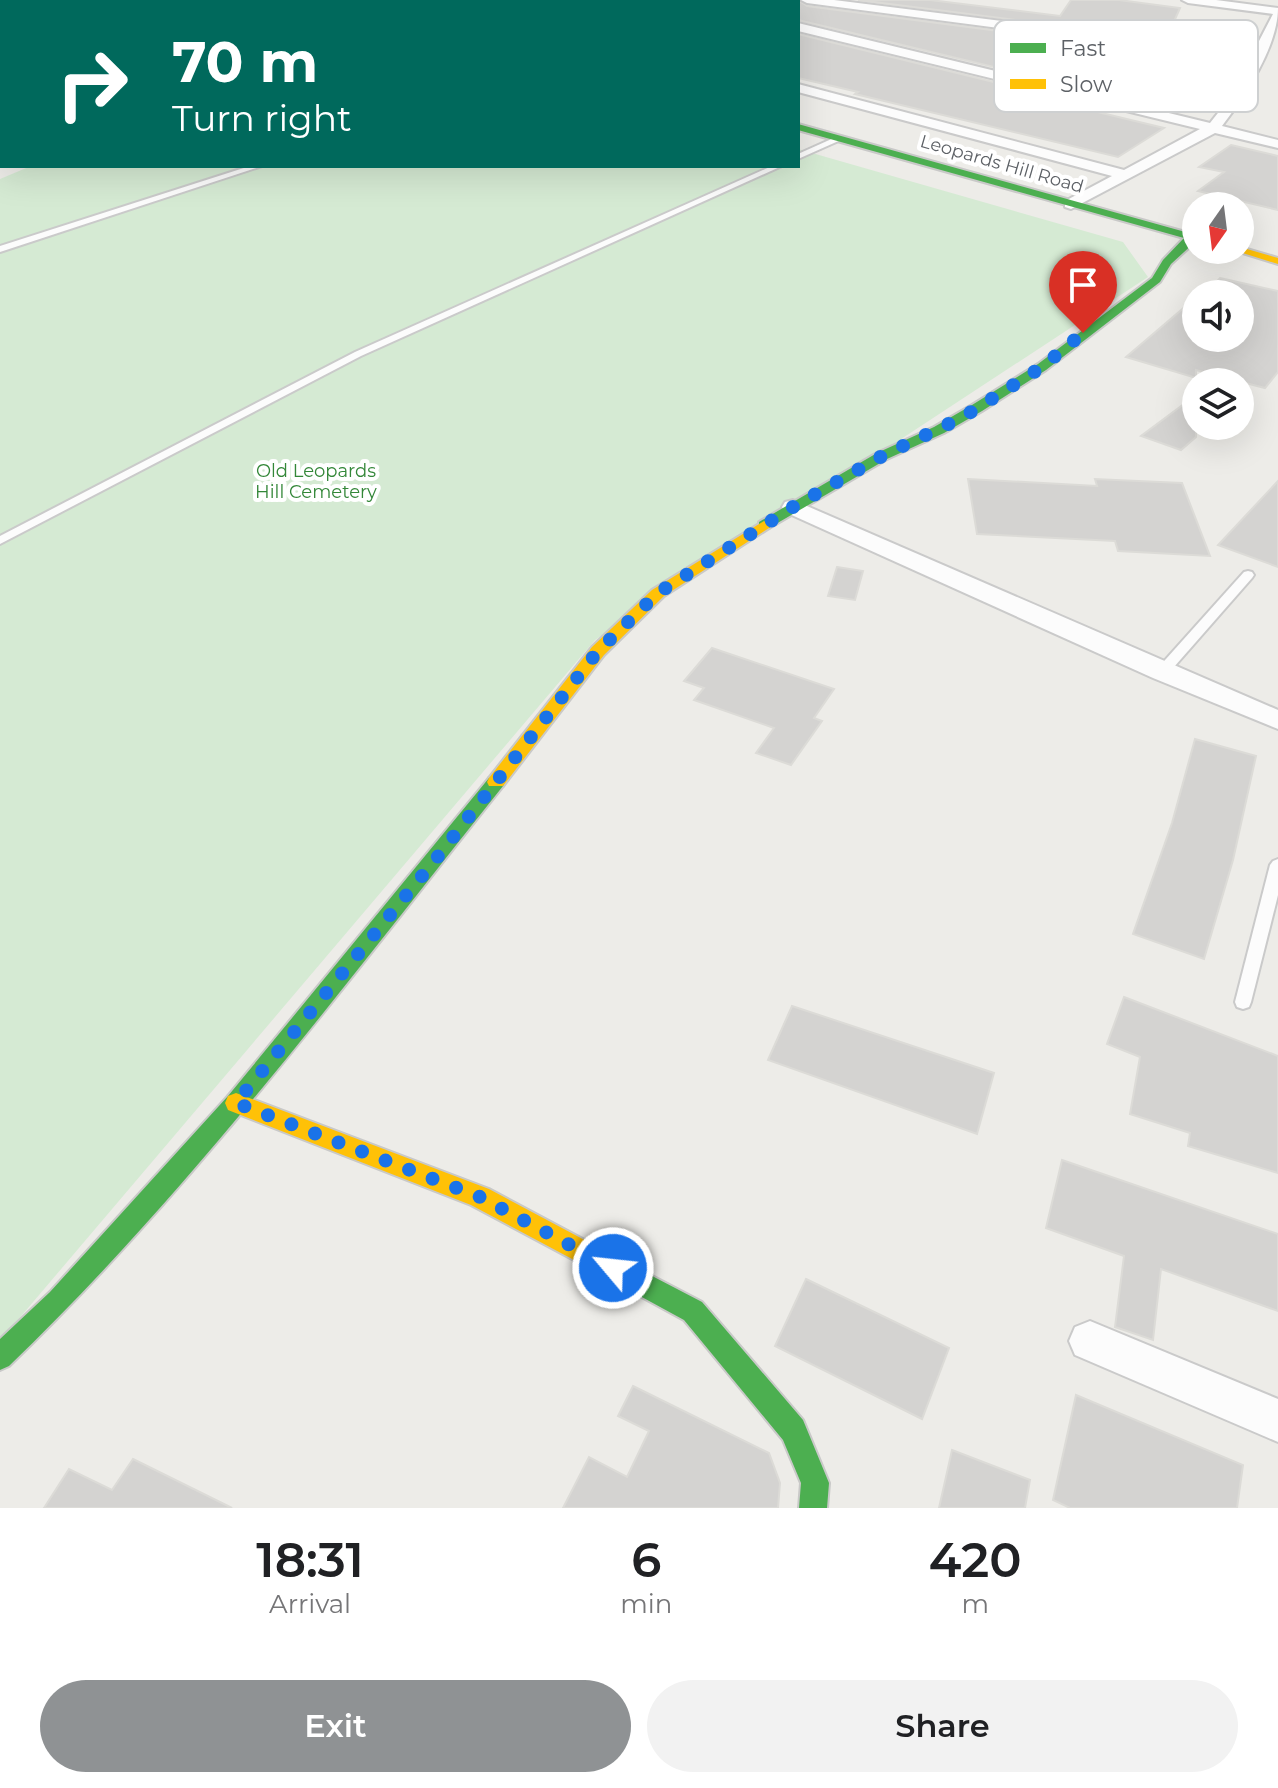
<!DOCTYPE html>
<html lang="en">
<head>
<meta charset="utf-8">
<style>
	:root { --surface:#fff; --page:#f2f2f2; --text:#202124; --muted:#757577; --accent:#8f9294 }
	body { margin:0; font-family:Montserrat,sans-serif; background:var(--page); color:var(--text); height:100vh; display:flex; flex-direction:column; font-size:30px; white-space:nowrap }
	* { box-sizing:border-box; margin:0 }
	p { font-size:26px; color:var(--muted) }
	.icon { flex:none; width:44px; height:44px; fill:none; stroke:currentColor; stroke-width:2; stroke-linecap:round; stroke-linejoin:round }
	.map { position:relative; height:1508px; overflow:hidden }
	.panel { display:flex; flex-direction:column; background:var(--surface); flex:1 }
	.panel>* { flex:none }
	.guide { position:absolute; left:0px; top:0px; width:800px; height:168px; box-shadow:0 8px 32px #0002; background:#00695c; color:#fff; overflow:hidden }
	.needle { width:52px; rotate:194deg }
	.tools { position:absolute; left:1182px; top:192px; display:grid; gap:16px }
	.tools a { display:grid; place-items:center; width:72px; height:72px; border-radius:50%; background:var(--surface); box-shadow:0 8px 32px #0002; font-size:40px }
	.pin { position:absolute; display:grid; place-items:center; width:68px; height:68px; color:#fff; margin:-82px -34px; border-radius:50% 50% 50% 0; rotate:-45deg; box-shadow:0 0 8px #0007 }
	.pin .icon { rotate:45deg }
	.me { position:absolute; width:88px; margin:-44px; rotate:298deg; stroke-linejoin:round; filter:drop-shadow(0 0 6px #0008) }
	.turn { display:flex; align-items:center; gap:28px; height:168px; padding:0 40px; font-size:36px }
	.turn .icon { width:104px; height:104px; stroke-width:2.5 }
	.turn b { display:block; font-size:56px; line-height:68px }
	.eta { display:flex; justify-content:space-evenly; align-items:center; height:136px; text-align:center }
	.eta b { font-size:48px; font-weight:600; line-height:56px }
	.button { display:flex; gap:16px; margin-top:auto; padding:16px 40px }
	.button a { flex:1; height:92px; border-radius:48px; background:var(--accent); color:#fff; font-size:32px; font-weight:600; line-height:92px; text-align:center }
	.button a+a { background:var(--page); color:var(--text) }
	.map>svg:first-child { display:block }
	.green { fill:#d5ead3 }
	.building { fill:#d4d3d1; stroke:#dcdbd7; stroke-width:2 }
	.lines { fill:none; stroke-linecap:round; stroke-linejoin:round }
	.lane-casing { stroke:#cacaca; stroke-width:4 }
	.street-casing { stroke:#cacaca; stroke-width:4 }
	.fast-casing { stroke:#c9c9c8; stroke-width:4 }
	.slow-casing { stroke:#c9c9c8; stroke-width:4 }
	.lane { fill:#fcfcfc; fill-rule:evenodd }
	.street { fill:#fcfcfc; fill-rule:evenodd }
	.fast { fill:#4caf50; fill-rule:evenodd }
	.slow { fill:#ffc107; fill-rule:evenodd }
	.route { stroke:#1a73e8; stroke-width:14; stroke-dasharray:0 25.2 }
	.labels { text-anchor:middle; dominant-baseline:central; stroke-width:8; stroke-linejoin:round; paint-order:stroke }
	.far-street-label { font-size:18px; fill:#5d6166; stroke:#fff }
	.far-park-label { font-size:18px; fill:#338738; stroke:#fff }
	.key { fill:#fff; stroke:#ced0d1; stroke-width:2 }
	.key-label { font-size:22px; fill:#5d6166 }
</style>
</head>
<body>
<div class="map">
<svg width="1278" height="1508" viewBox="0 0 1278 1508">
	<rect width="100%" height="100%" fill="#edece8"/>
	<polygon class="green" points="798,149 1123,242 1148,277 595,640 0,1341 0,179 31,166 798,166"/>
	<g class="building">
		<polygon points="798,0 807,6 1121,47 1119,50 1075,44 1048,80 798,20"/>
		<polygon points="858,0 930,0 1060,16 1071,0 1119,0 1180,8 1169,33 1146,31 1144,36"/>
		<polygon points="798,34 1038,93 1035,97 1164,128 1118,157 855,94 858,92 798,78"/>
		<polygon points="1231,145 1278,156 1278,210 1198,191 1224,172 1199,167"/>
		<polygon points="1220,278 1278,291 1278,372 1265,388 1196,370 1196,378 1126,357 1193,300 1196,301 1196,338 1240,338 1240,294 1205,294"/>
		<polygon points="1196,395 1196,437 1181,450 1141,436"/>
		<polygon points="968,479 1097,486 1095,479 1182,483 1210,556 1118,551 1115,541 977,534"/>
		<polygon points="1278,481 1278,567 1218,545"/>
		<polygon points="837,567 863,571 855,600 828,596"/>
		<polygon points="712,648 834,689 814,718 822,721 791,765 756,753 774,728 694,700 704,688 684,681"/>
		<polygon points="1195,739 1256,756 1233,860 1204,959 1133,934 1172,823"/>
		<polygon points="1124,997 1278,1056 1278,1173 1188,1146 1190,1133 1130,1114 1140,1057 1107,1044"/>
		<polygon points="792,1006 994,1073 977,1134 768,1060"/>
		<polygon points="1062,1160 1278,1234 1278,1311 1161,1269 1153,1340 1115,1327 1124,1256 1046,1228"/>
		<polygon points="806,1279 949,1348 922,1419 775,1346"/>
		<polygon points="633,1386 769,1453 780,1483 778,1508 563,1508 589,1457 627,1477 649,1431 618,1416"/>
		<polygon points="1076,1395 1243,1465 1237,1508 1070,1508 1053,1500"/>
		<polygon points="952,1450 1030,1480 1025,1508 939,1508"/>
		<polygon points="133,1459 232,1508 44,1508 69,1469 112,1490"/>
	</g>
	<g class="lines">
		<defs>
			<g id="lane">
				<polygon points="2,50 2,54 0,55 0,51"/>
				<polygon points="0,82 2,83 2,87 0,86"/>
				<polygon points="836,137 843,139 798,159 798,154"/>
				<rect x="0" y="138" width="2" height="4"/>
				<polygon points="250,166 262,166 0,252 0,246"/>
				<polygon points="772,166 782,166 361,356 0,544 0,536 355,352"/>
				<polygon points="1248,571 1252,572 1254,575 1252,578 1167,675 1157,675 1155,672 1157,669 1244,572"/>
				<polygon points="1278,859 1278,895 1251,1002 1249,1007 1243,1009 1237,1007 1235,1002 1270,865 1273,861"/>
			</g>
			<g id="street">
				<polygon points="775,0 788,0 773,2"/>
				<polygon points="801,0 834,0 1161,41 1167,45 1161,49 807,3"/>
				<path d="M1182 0H1216L1278 8C1278 46 1245 96 1222 126L1278 140V148L1215 133 1071 209 1065 207V201L1112 176 798 92V84L1124 170 1200 129 798 31V23L1210 123 1229 99 1273 14 1188 3Z"/>
				<polygon points="793,500 1278,710 1278,729 1153,678 785,512 782,507 785,502"/>
				<polygon points="1090,1321 1278,1399 1278,1442 1075,1355 1069,1341 1075,1327"/>
			</g>
			<g id="fast">
				<polygon points="798,124 1196,235 1196,241 1171,264 1160,282 1046,370 982,411 944,433 887,459 769,528 759,528 759,522 877,453 934,427 972,405 1038,364 1152,278 1163,260 1184,238 798,130"/>
				<path d="M496 776 503 778 505 782 503 786C345 984 192 1190 9 1366L0 1370V1339L50 1292 228 1096 489 778Z"/>
				<polygon points="583,1240 702,1302 803,1420 829,1483 827,1508 799,1508 801,1483 783,1440 684,1320 574,1260 570,1252 574,1244"/>
			</g>
			<g id="slow">
				<polygon points="1240,247 1278,258 1278,264 1233,250 1240,250"/>
				<polygon points="764,521 771,525 769,528 664,596 604,655 503,786 489,786 487,782 489,778 592,647 652,590"/>
				<polygon points="236,1093 489,1189 592,1244 596,1252 592,1260 583,1264 574,1260 471,1205 228,1110 225,1103 228,1096"/>
			</g>
		</defs>
		<use href="#lane" class="lane-casing"/>
		<use href="#street" class="street-casing"/>
		<use href="#fast" class="fast-casing"/>
		<use href="#slow" class="slow-casing"/>
		<use href="#lane" class="lane"/>
		<use href="#street" class="street"/>
		<use href="#fast" class="fast"/>
		<use href="#slow" class="slow"/>
	</g>
	<g class="lines">
		<polyline class="route" points="613,1268 480,1197 236,1103 436,859 598,651 658,593 793,507 882,456 963,417 1042,367 1083,333"/>
	</g>
	<g class="labels">
		<g class="far-street-label">
			<text transform="translate(1002 164) rotate(16)">Leopards Hill Road</text>
		</g>
		<g class="far-park-label">
			<text x="316" y="471">Old Leopards<tspan x="316" dy="21">Hill Cemetery</tspan></text>
		</g>
	</g>
	<rect x="994" y="20" width="264" height="92" rx="12" class="key"/>
	<rect x="1010" y="43" width="36" height="10" fill="#4caf50"/>
	<rect x="1010" y="79" width="36" height="10" fill="#ffc107"/>
	<g class="key-label">
		<text x="1060" y="56">Fast</text>
		<text x="1060" y="92">Slow</text>
	</g>
</svg>
<div class="tools">
<a><svg class="needle" viewBox="-14 -14 28 28"><path d="M0-13l5 13h-10z" fill="#e53935"/><path d="M0 13l5-13h-10z" fill="#757577"/></svg></a>
<a><svg class="icon" aria-label="sound" viewBox="0 0 24 24"><path d="M4 9h4l5-4v14l-5-4H4zM17 9q2 3 0 6"/></svg></a>
<a><svg class="icon" aria-label="layers" viewBox="0 0 24 24"><path d="M12 4l9 5-9 5-9-5zM3 14l9 5 9-5"/></svg></a>
</div>
<div class="pin" style="left:1083px;top:333px;background:#d93025"><svg class="icon" aria-label="arrive" viewBox="0 0 24 24"><path d="M6 21V4h12l-3 4 3 4H6"/></svg></div>
<svg class="me" style="left:613px;top:1268px" viewBox="-20 -20 40 40"><circle r="17" fill="#1a73e8" stroke="#fff" stroke-width="3"/><path d="M0-11L8 9 0 5-8 9z" fill="#fff"/></svg>
<div class="guide">
<div class="turn"><svg class="icon" aria-label="right" viewBox="0 0 24 24"><path d="M7 20v-9h11M14 6l5 5-5 5"/></svg><div><b>70 m</b>Turn right</div></div>
</div>
</div>
<section class="panel">
<div class="eta">
<div><b>18:31</b><p>Arrival</p></div>
<div><b>6</b><p>min</p></div>
<div><b>420</b><p>m</p></div>
</div>
<div class="button"><a>Exit</a><a>Share</a></div>
</section>
</body>
</html>
